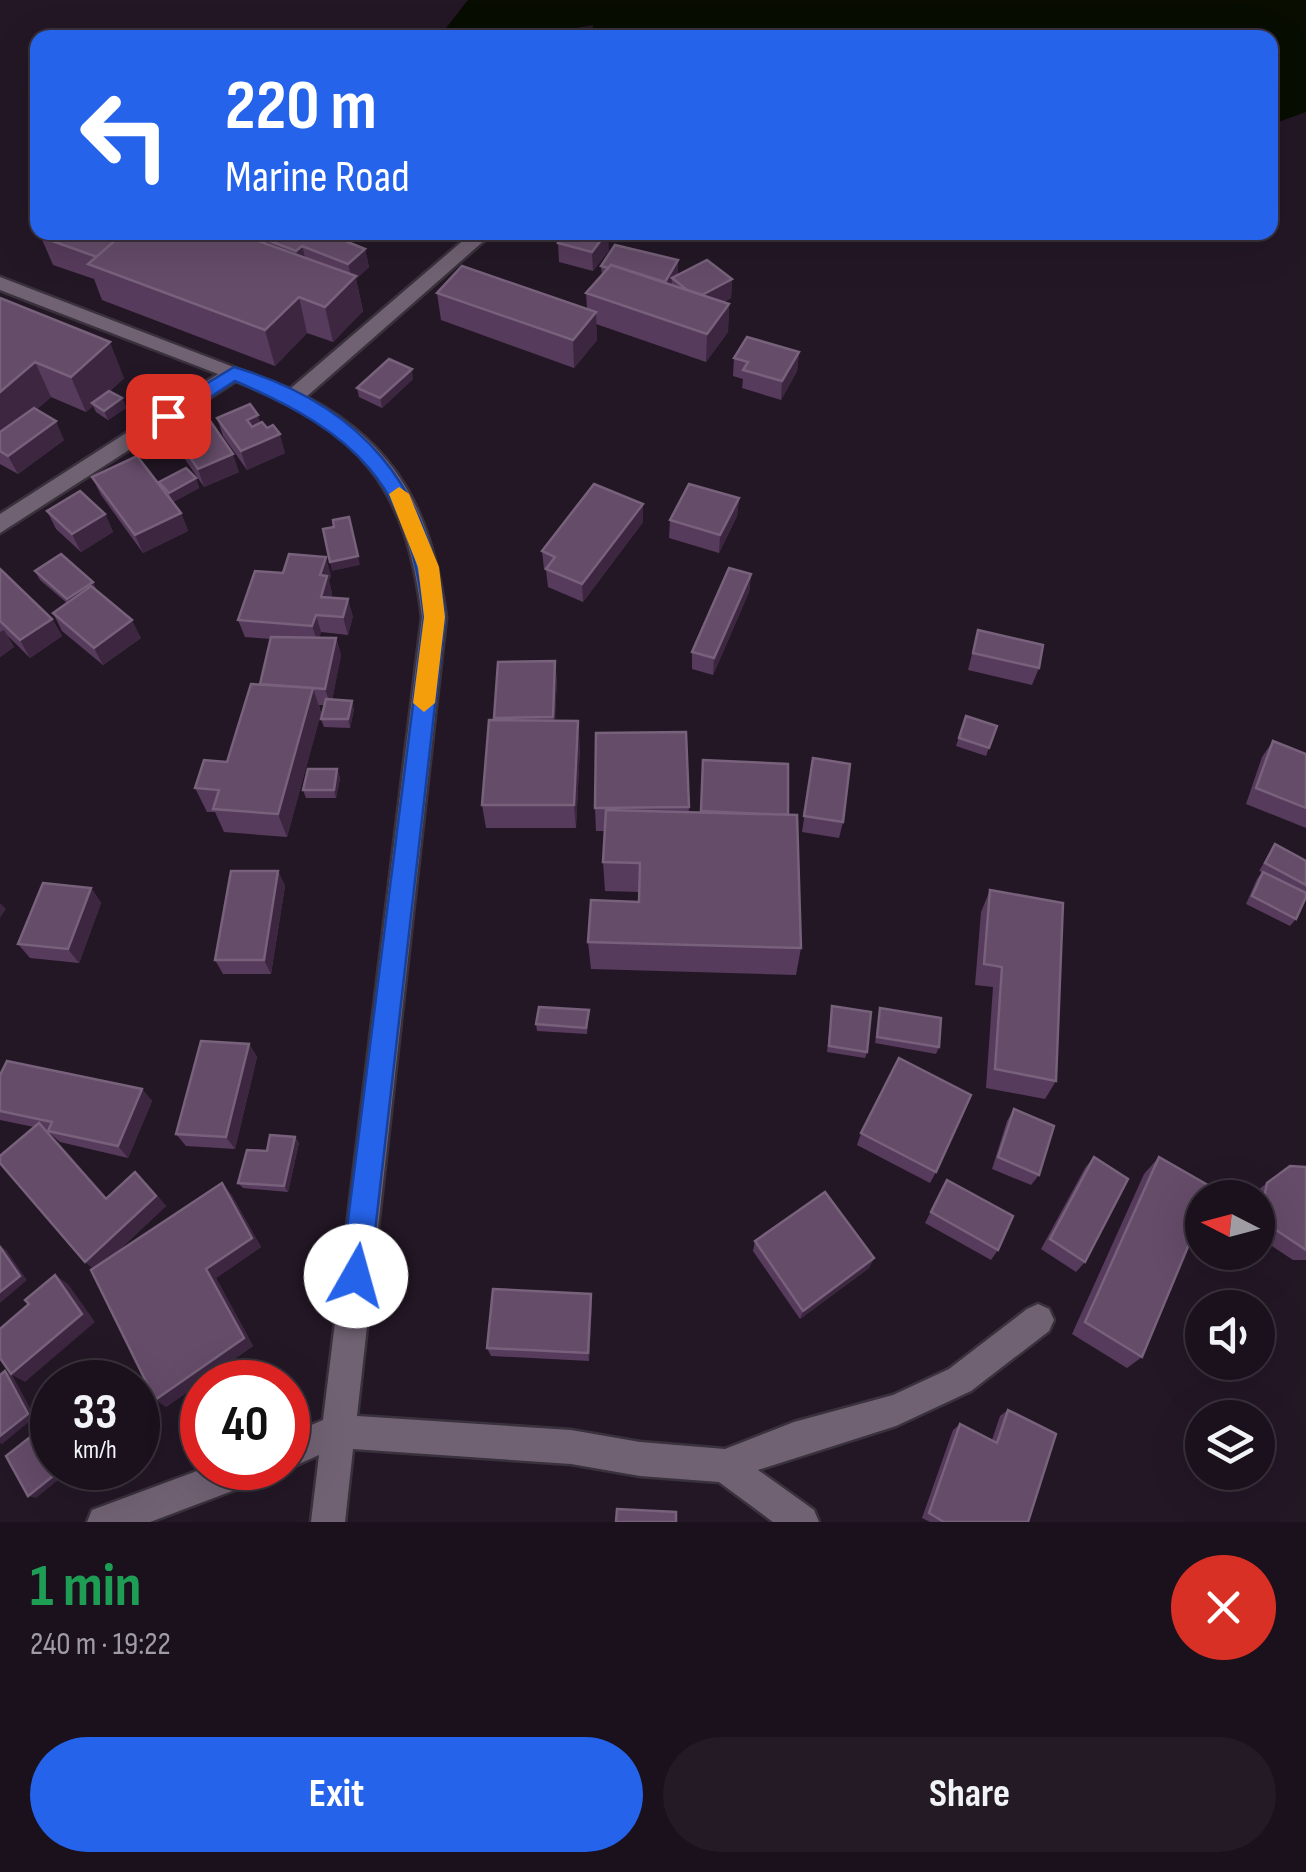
<!DOCTYPE html>
<html lang="en">
<head>
<meta charset="utf-8">
<style>
	:root { --surface:#1a111c; --page:#231a25; --text:#f1f3f6; --muted:#9f9da3; --line:#38313b; --accent:#2563eb }
	body { margin:0; font-family:"Sofia Sans Condensed",sans-serif; background:var(--page); color:var(--text); height:100vh; display:flex; flex-direction:column; font-size:38px; white-space:nowrap }
	* { box-sizing:border-box; margin:0 }
	p { font-size:32px; color:var(--muted) }
	.icon { flex:none; width:55px; height:55px; fill:none; stroke:currentColor; stroke-width:2; stroke-linecap:round; stroke-linejoin:round }
	.map { position:relative; height:1522px; overflow:hidden }
	.sheet { display:flex; flex-direction:column; background:var(--surface); flex:1 }
	.sheet>* { flex:none }
	.banner { position:absolute; left:30px; top:30px; width:1248px; height:210px; border-radius:20px; box-shadow:0 10px 40px #0002,0 0 0 2px var(--line); background:#2563eb; color:#fff; overflow:hidden }
	.needle { width:65px; rotate:276deg }
	.controls { position:absolute; left:1185px; top:1180px; display:grid; gap:20px }
	.controls a { display:grid; place-items:center; width:90px; height:90px; border-radius:50%; background:var(--surface); box-shadow:0 10px 40px #0002,0 0 0 2px var(--line); font-size:50px }
	.speed { position:absolute; left:30px; top:1360px; display:flex; gap:20px; font-size:50px; font-weight:700; text-align:center }
	.speed>* { display:grid; place-content:center; width:130px; height:130px; border-radius:50%; background:var(--surface); box-shadow:0 10px 40px #0002,0 0 0 2px var(--line); line-height:1 }
	.speed small { font-size:25px; font-weight:400 }
	.speed .limit { border:15px solid #d22; background:#fff; color:#111 }
	.pin { position:absolute; display:grid; place-items:center; width:85px; height:85px; color:#fff; margin:-42px; border-radius:20px; box-shadow:0 5px 15px #0006 }
	.me { position:absolute; width:110px; margin:-55px; rotate:7deg; stroke-linejoin:round; filter:drop-shadow(0 0 8px #0008) }
	.turn { display:flex; align-items:center; gap:35px; height:210px; padding:0 30px; font-size:45px }
	.turn .icon { width:130px; height:130px; stroke-width:2.5 }
	.turn b { display:block; font-size:70px; line-height:85px }
	.round { display:grid; place-items:center; flex:none; width:105px; height:105px; border-radius:52px; background:var(--page) }
	.headline { display:flex; align-items:center; justify-content:space-between; height:170px; padding:0 30px }
	h1 { font-size:60px; font-weight:700; line-height:75px; color:#1e9e55 }
	.button { display:flex; gap:20px; margin-top:auto; padding:20px 30px }
	.button a { flex:1; height:115px; border-radius:60px; background:var(--accent); color:#fff; font-size:40px; font-weight:700; line-height:115px; text-align:center }
	.button a+a { background:var(--page); color:var(--text) }
	.map>svg:first-child { display:block }
	.water { fill:#080d00 }
	.lines { fill:none; stroke-linecap:round; stroke-linejoin:round }
	.minor-casing { stroke:#39313b; stroke-width:5 }
	.minor { fill:#716273; fill-rule:evenodd }
	.wall { fill:#573b5c }
	.shaded-wall { fill:#3c2640 }
	.building { fill:#654c69; stroke:#77617b; stroke-width:2.5 }
	.route { fill:#2563eb; stroke:#184099; stroke-width:2.5 }
	.slow { fill:#f59e0b }
</style>
</head>
<body>
<div class="map">
<svg width="1306" height="1522" viewBox="0 0 1306 1522">
	<rect width="100%" height="100%" fill="#231725"/>
	<polygon class="water" points="468,0 1306,0 1306,112 1270,125 1270,38 592,37 593,25 523,37 439,37"/>
	<g class="lines">
		<defs>
			<g id="minor">
				<path d="M473 232H494L306 397C400 446 432 516 446 617L357 1416 571 1430 640 1442 725 1449 794 1422 893 1395 949 1369 1027 1309 1038 1304 1049 1309 1054 1320 1049 1331 971 1391 896 1426 758 1470 814 1510 819 1522H773L719 1482 640 1476 571 1464 353 1449 345 1522H311L319 1455 288 1469 285 1468 288 1435 323 1420 422 617C406 484 360 431 236 381L0 533V514L218 374 0 290V277L290 389Z"/>
				<polygon points="205,1468 266,1468 261,1480 150,1522 87,1522 92,1510"/>
			</g>
		</defs>
		<use href="#minor" class="minor-casing"/>
		<use href="#minor" class="minor"/>
	</g>
	<g class="wall">
		<polygon points="41,237 263,243 262,238 365,249 369,267 356,279 363,311 333,342 307,333 275,366 102,300 94,279 53,265"/>
		<polygon points="558,243 609,250 593,271 559,262"/>
		<polygon points="678,260 678,276 732,279 731,298 724,302 729,304 728,332 706,362 596,324 597,340 574,368 441,320 437,293 587,309 586,293 602,275 601,266"/>
		<polygon points="0,298 124,378 110,391 122,398 126,408 108,420 96,412 93,406 86,412 51,397 36,410 64,440 18,474 0,464"/>
		<polygon points="799,352 797,371 781,400 742,388 743,379 733,376 734,358"/>
		<polygon points="413,379 382,408 359,397 357,388"/>
		<polygon points="217,418 260,423 285,453 247,470 223,436"/>
		<polygon points="171,430 239,472 204,487 178,449"/>
		<polygon points="92,477 162,488 159,482 196,478 199,488 173,502 181,513 188,531 143,553 101,495"/>
		<polygon points="739,498 737,516 719,553 669,538 670,520"/>
		<polygon points="643,504 643,522 583,602 548,587 546,570 544,569 542,551"/>
		<polygon points="47,511 105,514 113,532 81,552 56,529"/>
		<polygon points="0,569 52,619 62,636 30,658 7,635 14,647 0,657"/>
		<polygon points="35,571 93,582 97,591 141,638 103,665 62,631 53,613 67,603 40,580"/>
		<polygon points="283,573 331,575 329,581 332,593 331,598 353,616 348,635 321,632 319,638 336,638 341,655 332,700 354,709 350,728 324,727 321,719 324,705 319,705 321,713 287,837 224,832 215,812 207,812 195,788 227,762 260,684 271,639 245,637 238,620"/>
		<polygon points="751,574 749,592 713,675 692,669 692,652"/>
		<polygon points="978,630 1039,668 1032,685 968,670"/>
		<polygon points="557,678 555,720 580,745 576,828 486,828 482,805 494,718"/>
		<polygon points="966,716 997,726 986,756 956,746"/>
		<polygon points="686,732 689,812 701,813 703,760 788,815 801,948 796,975 591,969 588,942 639,902 639,892 605,891 603,862 605,831 596,831 595,808"/>
		<polygon points="1273,741 1306,754 1306,828 1246,804 1262,757"/>
		<polygon points="813,758 843,822 839,838 802,832"/>
		<polygon points="337,769 340,778 336,798 306,798 303,790"/>
		<polygon points="1275,844 1306,861 1306,891 1296,919 1290,926 1246,904 1257,879 1262,872 1259,871"/>
		<polygon points="278,871 285,886 271,974 223,974 215,960"/>
		<polygon points="91,888 101,903 79,963 30,958 18,944"/>
		<polygon points="990,890 1056,1081 1045,1099 986,1088 993,987 975,985 981,912"/>
		<polygon points="832,1006 867,1052 865,1058 827,1052"/>
		<polygon points="880,1008 939,1047 936,1054 875,1043"/>
		<polygon points="589,1010 587,1034 537,1031 536,1024"/>
		<polygon points="249,1044 257,1057 235,1149 186,1146 176,1134"/>
		<polygon points="0,1075 142,1089 152,1101 128,1158 60,1142 46,1130 107,1198 146,1183 166,1206 116,1253 231,1194 261,1247 216,1278 253,1346 166,1407 93,1268 85,1262 34,1127 0,1120"/>
		<polygon points="1014,1109 1039,1175 1031,1185 992,1169 1007,1121"/>
		<polygon points="861,1133 936,1172 930,1183 857,1145"/>
		<polygon points="295,1137 299,1143 288,1192 243,1188 238,1183"/>
		<polygon points="1094,1157 1085,1262 1076,1272 1041,1249 1085,1168"/>
		<polygon points="1159,1157 1142,1357 1127,1368 1072,1334 1144,1174"/>
		<polygon points="1306,1167 1306,1260 1293,1260 1263,1240 1258,1226 1258,1198 1253,1198 1254,1193 1267,1183"/>
		<polygon points="947,1180 998,1250 991,1260 925,1223"/>
		<polygon points="755,1241 874,1258 869,1268 800,1319 753,1251"/>
		<polygon points="591,1294 592,1303 589,1361 491,1356 487,1348"/>
		<polygon points="1008,1410 1028,1522 930,1522 922,1518 953,1430 960,1424 992,1440 1000,1416"/>
	</g>
	<g class="shaded-wall">
		<polygon points="607,232 608,232 609,250 593,271 592,252"/>
		<polygon points="302,246 307,265 301,270 296,251"/>
		<polygon points="365,249 369,267 356,279 363,311 333,342 325,307 352,280 348,264"/>
		<polygon points="678,260 678,279 672,278 672,288 665,282"/>
		<polygon points="732,279 731,298 697,316 697,298"/>
		<polygon points="299,297 307,333 275,366 265,330"/>
		<polygon points="729,304 728,332 706,362 707,334"/>
		<polygon points="596,312 597,340 574,368 573,340"/>
		<polygon points="110,342 124,378 94,405 92,403 93,406 86,412 71,377"/>
		<polygon points="799,352 797,371 781,400 782,381"/>
		<polygon points="35,362 51,397 0,442 0,392"/>
		<polygon points="412,369 413,379 382,408 380,398"/>
		<polygon points="122,398 126,408 108,420 104,411"/>
		<polygon points="258,415 264,434 253,438 247,420"/>
		<polygon points="56,421 64,440 18,474 8,456"/>
		<polygon points="280,434 285,453 247,470 241,451"/>
		<polygon points="233,454 239,472 204,487 198,469"/>
		<polygon points="196,478 199,488 173,502 169,493"/>
		<polygon points="739,498 737,516 719,553 720,535"/>
		<polygon points="643,504 643,522 583,602 582,584"/>
		<polygon points="181,513 188,531 143,553 135,535"/>
		<polygon points="105,514 113,532 81,552 72,534"/>
		<polygon points="349,517 360,565 332,571 330,562"/>
		<polygon points="326,557 331,575 329,581 332,593 327,615 321,597 320,575"/>
		<polygon points="751,574 749,592 713,675 714,658"/>
		<polygon points="93,582 97,591 72,608 67,599"/>
		<polygon points="348,599 353,616 348,635 343,617"/>
		<polygon points="316,615 321,632 318,643 312,626"/>
		<polygon points="52,619 62,636 30,658 20,640"/>
		<polygon points="132,620 141,638 103,665 94,648"/>
		<polygon points="4,630 14,647 0,657 0,632"/>
		<polygon points="336,638 341,655 331,706 325,689"/>
		<polygon points="555,661 557,678 554,734 553,717"/>
		<polygon points="313,688 321,713 287,837 278,814"/>
		<polygon points="352,701 354,709 350,728 348,719"/>
		<polygon points="578,721 580,745 576,828 574,805"/>
		<polygon points="337,769 340,778 336,798 334,790"/>
		<polygon points="278,871 285,886 271,974 264,960"/>
		<polygon points="91,888 101,903 79,963 68,949"/>
		<polygon points="0,903 6,909 0,918"/>
		<polygon points="249,1044 257,1057 235,1149 226,1137"/>
		<polygon points="142,1089 152,1101 128,1158 118,1146"/>
		<polygon points="39,1123 51,1134 117,1209 106,1199"/>
		<polygon points="295,1137 299,1143 288,1192 284,1186"/>
		<polygon points="135,1172 166,1206 97,1271 85,1262"/>
		<polygon points="222,1183 231,1194 261,1247 216,1278 253,1346 166,1407 155,1400 206,1269"/>
		<polygon points="0,1246 6,1250 27,1280 0,1303"/>
		<polygon points="874,1258 869,1268 800,1319 803,1311"/>
		<polygon points="55,1275 68,1284 95,1322 25,1382 12,1375 35,1417 2,1444 0,1443 0,1436 5,1371 11,1374"/>
		<polygon points="591,1294 592,1303 589,1361 588,1353"/>
		<polygon points="63,1468 73,1468 36,1498 28,1496"/>
	</g>
	<g class="building">
		<polygon points="47,232 125,232 97,257 41,237"/>
		<polygon points="125,232 233,232 356,276 325,307 299,297 265,330 88,264"/>
		<polygon points="269,232 323,232 365,249 348,264 302,246 296,251 262,238"/>
		<polygon points="565,232 607,232 592,252 558,243"/>
		<polygon points="615,245 678,260 665,282 611,265 608,268 601,266"/>
		<polygon points="707,260 732,279 702,295 687,290 672,278"/>
		<polygon points="611,265 729,304 707,334 586,293"/>
		<polygon points="462,266 596,312 573,340 437,293"/>
		<polygon points="0,298 110,342 71,377 35,362 0,392"/>
		<polygon points="747,337 799,352 782,381 743,370 748,362 734,358"/>
		<polygon points="389,359 412,369 380,398 357,388"/>
		<polygon points="109,391 122,398 104,411 92,403"/>
		<polygon points="250,404 258,415 247,420 252,427 262,422 267,428 273,425 280,434 241,451 217,418"/>
		<polygon points="34,408 56,421 8,456 0,451 0,432"/>
		<polygon points="206,415 233,454 198,469 171,430"/>
		<polygon points="137,456 181,513 135,535 92,477"/>
		<polygon points="186,468 196,478 169,493 159,482"/>
		<polygon points="594,484 643,504 582,584 546,569 555,557 542,551"/>
		<polygon points="689,484 739,498 720,535 670,520"/>
		<polygon points="80,491 105,514 72,534 47,511"/>
		<polygon points="349,517 358,556 330,562 323,529 334,527 333,520"/>
		<polygon points="61,554 93,582 67,599 35,571"/>
		<polygon points="289,554 326,557 320,575 327,576 321,597 348,599 343,617 316,615 312,626 238,620 255,571 283,573"/>
		<polygon points="729,568 751,574 714,658 692,652"/>
		<polygon points="0,569 52,619 20,640 0,621"/>
		<polygon points="91,586 132,620 94,648 53,613"/>
		<polygon points="978,630 1043,645 1039,668 973,653"/>
		<polygon points="271,637 336,638 325,689 260,684"/>
		<polygon points="555,661 553,717 494,718 498,662"/>
		<polygon points="251,684 313,688 278,814 213,809 219,790 195,788 204,760 227,762"/>
		<polygon points="326,699 352,701 348,719 321,719"/>
		<polygon points="966,716 997,726 989,748 959,738"/>
		<polygon points="489,720 578,721 574,805 482,805"/>
		<polygon points="686,732 689,807 595,808 596,733"/>
		<polygon points="1273,741 1306,754 1306,808 1256,788"/>
		<polygon points="813,758 850,764 843,822 804,816"/>
		<polygon points="703,760 788,764 788,815 701,811"/>
		<polygon points="308,769 337,769 334,790 303,790"/>
		<polygon points="606,810 797,815 801,948 588,942 591,900 639,902 640,863 603,862"/>
		<polygon points="1275,844 1306,861 1306,885 1265,863"/>
		<polygon points="231,871 278,871 264,960 215,960"/>
		<polygon points="1263,872 1306,893 1306,897 1296,919 1252,896"/>
		<polygon points="43,883 91,888 68,949 18,944"/>
		<polygon points="990,890 1063,903 1056,1081 995,1069 1002,967 984,964"/>
		<polygon points="832,1006 871,1012 867,1052 829,1046"/>
		<polygon points="539,1007 589,1010 586,1028 536,1024"/>
		<polygon points="880,1008 941,1018 939,1047 877,1037"/>
		<polygon points="201,1041 249,1044 226,1137 176,1134"/>
		<polygon points="899,1058 971,1095 936,1172 861,1133"/>
		<polygon points="7,1061 142,1089 118,1146 48,1131 52,1122 0,1111 0,1075"/>
		<polygon points="1014,1109 1054,1126 1039,1175 998,1157"/>
		<polygon points="39,1123 106,1199 135,1172 156,1196 85,1262 0,1163 0,1156"/>
		<polygon points="270,1135 295,1137 284,1186 238,1183 247,1150 267,1151"/>
		<polygon points="1094,1157 1128,1179 1085,1262 1050,1239"/>
		<polygon points="1159,1157 1213,1188 1209,1198 1202,1198 1202,1213 1142,1357 1085,1322"/>
		<polygon points="1290,1166 1306,1167 1306,1250 1276,1230 1264,1198 1267,1183"/>
		<polygon points="947,1180 1013,1216 998,1250 931,1212"/>
		<polygon points="222,1183 252,1238 206,1269 244,1338 155,1400 91,1270"/>
		<polygon points="825,1192 874,1258 803,1311 755,1241"/>
		<polygon points="0,1247 20,1276 0,1292"/>
		<polygon points="55,1275 82,1314 11,1374 0,1358 0,1329 29,1304 25,1300"/>
		<polygon points="493,1289 591,1294 588,1353 487,1348"/>
		<polygon points="5,1371 28,1414 0,1436 0,1375"/>
		<polygon points="1008,1410 1056,1434 1028,1522 944,1522 929,1513 960,1424 997,1443"/>
		<polygon points="48,1423 52,1431 52,1468 63,1468 28,1496 6,1456"/>
		<polygon points="617,1509 676,1512 676,1522 616,1522"/>
	</g>
	<path class="route" d="M234 367C362 405 429 486 445 617L370 1276 366 1286 356 1290 345 1286 341 1276 424 617C409 483 356 433 235 381L175 420H161V411Z"/>
	<polygon class="slow" points="399,487 409,494 439,567 445,617 435,703 424,712 413,703 424,617 418,567 389,494"/>
</svg>
<div class="controls">
<a><svg class="needle" viewBox="-14 -14 28 28"><path d="M0-13l5 13h-10z" fill="#e53935"/><path d="M0 13l5-13h-10z" fill="#9f9da3"/></svg></a>
<a><svg class="icon" aria-label="sound" viewBox="0 0 24 24"><path d="M4 9h4l5-4v14l-5-4H4zM17 9q2 3 0 6"/></svg></a>
<a><svg class="icon" aria-label="layers" viewBox="0 0 24 24"><path d="M12 4l9 5-9 5-9-5zM3 14l9 5 9-5"/></svg></a>
</div>
<div class="speed"><div>33<small>km/h</small></div><div class="limit">40</div></div>
<div class="pin" style="left:168px;top:416px;background:#d93025"><svg class="icon" aria-label="arrive" viewBox="0 0 24 24"><path d="M6 21V4h12l-3 4 3 4H6"/></svg></div>
<svg class="me" style="left:356px;top:1276px" viewBox="-20 -20 40 40"><circle r="19" fill="#fff"/><path d="M0-13L10 11 0 6-10 11z" fill="#2563eb"/></svg>
<div class="banner">
<div class="turn"><svg class="icon" aria-label="left" viewBox="0 0 24 24"><path d="M17 20v-9H6M10 6l-5 5 5 5"/></svg><div><b>220 m</b>Marine Road</div></div>
</div>
</div>
<section class="sheet">
<div class="headline"><div><h1>1 min</h1><p>240 m · 19:22</p></div><a class="round" style="background:#d93025;color:#fff"><svg class="icon" aria-label="close" viewBox="0 0 24 24"><path d="M6 6l12 12M18 6L6 18"/></svg></a></div>
<div class="button"><a>Exit</a><a>Share</a></div>
</section>
</body>
</html>
